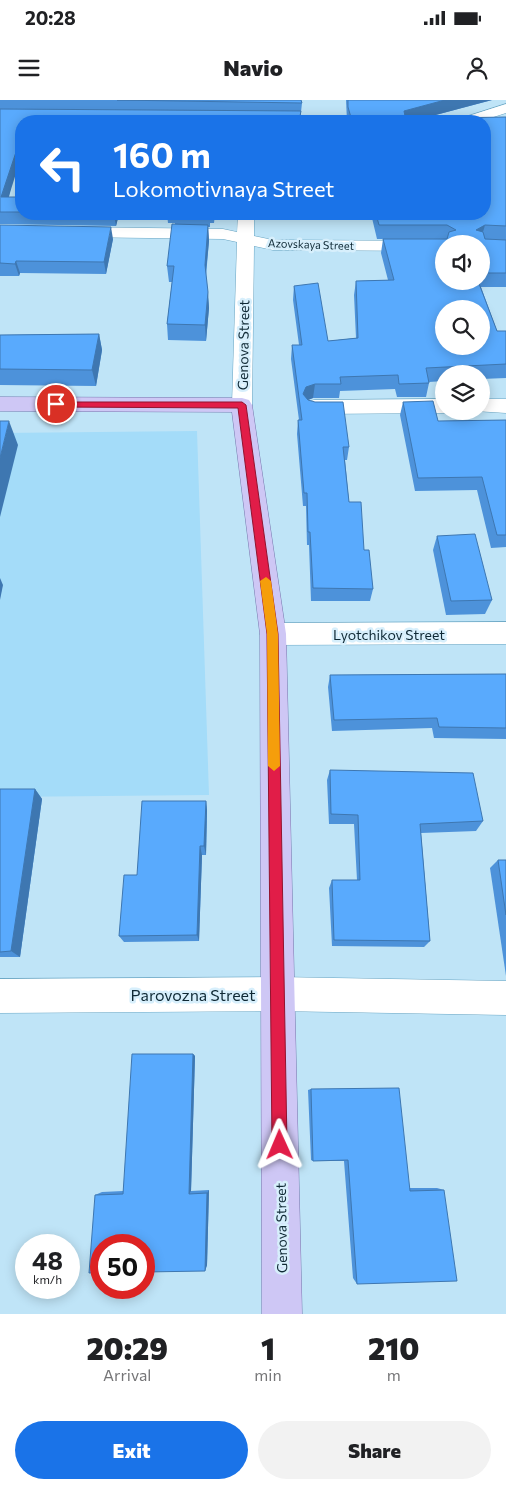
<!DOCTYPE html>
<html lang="en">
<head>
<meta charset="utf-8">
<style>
	:root { --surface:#fff; --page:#f2f2f2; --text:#202124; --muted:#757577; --accent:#1a73e8 }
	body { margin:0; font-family:Commissioner,sans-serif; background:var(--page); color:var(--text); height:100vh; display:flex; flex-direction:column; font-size:19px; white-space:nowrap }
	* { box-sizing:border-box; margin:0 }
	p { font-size:16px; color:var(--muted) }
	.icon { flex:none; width:28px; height:28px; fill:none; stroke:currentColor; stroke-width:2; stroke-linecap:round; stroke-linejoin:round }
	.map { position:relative; height:1214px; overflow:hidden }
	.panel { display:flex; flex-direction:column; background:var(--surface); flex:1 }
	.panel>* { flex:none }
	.hud { position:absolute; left:15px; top:15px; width:476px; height:105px; border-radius:20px; box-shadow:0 2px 12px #0003; background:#1a73e8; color:#fff; overflow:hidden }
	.tools { position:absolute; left:435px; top:135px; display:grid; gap:10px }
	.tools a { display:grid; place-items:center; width:55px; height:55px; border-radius:50%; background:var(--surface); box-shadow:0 2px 12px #0003; font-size:25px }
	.speed { position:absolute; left:15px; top:1134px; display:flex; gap:10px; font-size:25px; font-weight:700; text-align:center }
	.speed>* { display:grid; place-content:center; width:65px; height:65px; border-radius:50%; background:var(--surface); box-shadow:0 2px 12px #0003; line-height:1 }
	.speed small { font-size:12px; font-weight:400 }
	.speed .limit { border:8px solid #d22; background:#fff; color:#111 }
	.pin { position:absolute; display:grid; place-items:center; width:42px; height:42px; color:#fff; margin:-21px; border:2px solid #fff; border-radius:50%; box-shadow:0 1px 5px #0007 }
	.me { position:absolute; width:55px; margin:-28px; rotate:359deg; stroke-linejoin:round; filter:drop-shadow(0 0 4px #0008) }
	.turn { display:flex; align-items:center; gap:18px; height:105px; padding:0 15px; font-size:22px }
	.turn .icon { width:65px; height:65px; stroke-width:2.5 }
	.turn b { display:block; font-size:35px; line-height:42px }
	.eta { display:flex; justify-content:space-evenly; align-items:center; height:85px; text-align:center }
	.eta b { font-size:30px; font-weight:800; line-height:35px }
	.primary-button { display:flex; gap:10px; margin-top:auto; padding:10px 15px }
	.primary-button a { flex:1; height:58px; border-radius:30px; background:var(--accent); color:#fff; font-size:20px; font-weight:800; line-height:58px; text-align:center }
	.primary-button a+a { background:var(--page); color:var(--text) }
	.status { display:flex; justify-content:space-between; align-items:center; height:35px; padding:0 25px; background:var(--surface); direction:ltr }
	.status svg { height:14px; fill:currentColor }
	header { display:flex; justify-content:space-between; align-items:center; height:65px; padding:0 15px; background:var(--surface); font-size:22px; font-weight:800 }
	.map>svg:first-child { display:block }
	.built { fill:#a4dcf9 }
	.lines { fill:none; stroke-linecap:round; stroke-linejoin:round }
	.minor-casing { stroke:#67a4c2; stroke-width:1 }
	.major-casing { stroke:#7677ad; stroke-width:1 }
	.minor { fill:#fff; fill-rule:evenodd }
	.major { fill:#cec7f5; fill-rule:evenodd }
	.wall { fill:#4d92da; fill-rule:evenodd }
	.shaded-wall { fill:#3e77b1 }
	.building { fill:#59aafd; stroke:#3e77b1; fill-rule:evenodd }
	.route { fill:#e11d48; stroke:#92132f }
	.slow { fill:#f59e0b }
	.labels { text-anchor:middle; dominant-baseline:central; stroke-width:5; stroke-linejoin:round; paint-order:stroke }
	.far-street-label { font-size:11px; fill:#0f2935; stroke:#d7effc }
	.street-label { font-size:14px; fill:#0f2935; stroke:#d7effc }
	.near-street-label { font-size:16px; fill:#0f2935; stroke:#d7effc }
</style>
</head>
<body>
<div class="status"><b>20:28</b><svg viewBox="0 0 49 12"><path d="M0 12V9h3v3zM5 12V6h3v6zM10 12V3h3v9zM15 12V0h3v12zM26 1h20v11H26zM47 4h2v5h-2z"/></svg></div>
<header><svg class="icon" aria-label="menu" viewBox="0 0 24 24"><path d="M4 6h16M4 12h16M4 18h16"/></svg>Navio<svg class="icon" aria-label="person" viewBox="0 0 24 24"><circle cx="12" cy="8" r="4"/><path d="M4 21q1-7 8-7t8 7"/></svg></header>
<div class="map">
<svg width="506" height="1214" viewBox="0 0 506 1214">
	<rect width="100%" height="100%" fill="#bfe4f7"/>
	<polygon class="built" points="197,331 209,695 0,697 0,333"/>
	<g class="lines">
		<defs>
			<g id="minor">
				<polygon points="506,4 506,13 481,21 460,21 462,18"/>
				<polygon points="264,15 336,17 343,21 258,21 257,19 259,16"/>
				<polygon points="238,114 254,114 254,136 273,140 444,141 451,144 444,144 444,151 273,150 254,146 252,305 249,310 242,312 235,310 232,305 237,142 223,139 0,136 0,126 223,129 237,132"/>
				<polygon points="444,299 444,311 450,311 444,313 314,314 307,312 304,307 307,302 314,300"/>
				<polygon points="481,299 506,299 506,313 475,311 481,311"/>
				<polygon points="506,522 506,544 273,545 264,541 260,534 264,527 273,523"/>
				<polygon points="277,877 506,881 506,915 277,911 0,913 0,879"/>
			</g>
			<polygon id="major" points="0,297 242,298 249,300 252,305 286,534 302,1214 262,1214 260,534 232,312 0,311"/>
		</defs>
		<use href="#minor" class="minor-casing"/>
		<use href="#major" class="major-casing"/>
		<use href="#minor" class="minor"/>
		<use href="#major" class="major"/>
	</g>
	<g class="wall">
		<polygon points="0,0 301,0 302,3 300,21 21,21 9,97 21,97 21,114 119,114 116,126 0,124"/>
		<polygon points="346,0 492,0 413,21 347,21"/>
		<path d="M506 17V187H481L497 231H506V278L481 279V274H444V281L429 282V283L426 297H397L395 289 340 291 339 298H313L308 300 349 347 347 360H345L349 402 364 450 373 489 370 501H311L309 445H307L306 406H303L297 334 298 320H299L291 259 292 245H299L293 200 294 186 328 241 356 238 354 195 356 181 388 180 381 153 383 139H377L372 118 373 114H485V21H448L449 18ZM481 144V181H444Z"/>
		<polygon points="167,114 215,114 214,123 210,123 210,127 208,127 209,141 206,176 209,208 206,241 168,240 167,224 172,182 169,182 167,166 175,124 175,123 168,123"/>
		<polygon points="0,125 113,139 106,174 20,173 19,176 0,176"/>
		<polygon points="99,234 102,250 96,286 0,285 0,235"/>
		<polygon points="403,302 438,321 506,320 506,447 491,448 477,390 415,391 400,315"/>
		<polygon points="437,436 492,500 485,514 446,515 433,450"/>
		<polygon points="506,574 506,639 434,638 432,628 332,631 328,587 330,575"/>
		<polygon points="330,670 483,721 476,731 421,733 430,841 424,847 332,846 329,788 332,780 357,780 354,724 329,724 327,680"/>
		<polygon points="0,689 35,689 42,699 20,857 0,857"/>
		<polygon points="206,701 207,710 206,755 202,755 199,841 124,842 119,836"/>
		<polygon points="498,760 506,760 506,876 490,768"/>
		<polygon points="193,954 195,956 191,1091 209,1090 207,1165 205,1171 95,1095 102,1092 123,1091"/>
		<polygon points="311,989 409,1088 437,1088 444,1090 357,1184 353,1178 344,1061 313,1061 311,1060 308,990"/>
	</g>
	<g class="shaded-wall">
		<polygon points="445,0 492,0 413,21 403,21 404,11"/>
		<polygon points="21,37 21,57 5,109 1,97"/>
		<polygon points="114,114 119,114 116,126"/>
		<polygon points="208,125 209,141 205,181 205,165"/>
		<polygon points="485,125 481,139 476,130"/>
		<polygon points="111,127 113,139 106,174 104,162"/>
		<polygon points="16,161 20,173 19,176 15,164"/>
		<polygon points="208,192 209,208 206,241 205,225"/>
		<polygon points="99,234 102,250 96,286 92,270"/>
		<polygon points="315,284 313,298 305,301 303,294 306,287"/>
		<polygon points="9,321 18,345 0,417 0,358"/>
		<polygon points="0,478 3,485 0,500"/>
		<polygon points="35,689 42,699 20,857 11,851"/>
		<polygon points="206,701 207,710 206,755 204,746"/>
		<polygon points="200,746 202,755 199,841 197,835"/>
		<polygon points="193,954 195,956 191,1091 189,1094"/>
		<polygon points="209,1090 207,1165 205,1171 207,1093"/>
	</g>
	<g class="building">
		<polygon points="117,0 301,0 302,3"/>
		<polygon points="348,0 445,0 404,11 406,21 352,21 348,7"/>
		<polygon points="0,9 301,11 299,21 21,21 21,37 1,97 21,97 21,112 0,112"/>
		<path d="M506 17V126L485 125 476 130 483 132 485 139 506 140V173H481V144H444V181H478L497 231H506V264L426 268 429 283 399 284 398 275 340 277 341 284H315L306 287 303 294 308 300 315 302H343L349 347H343L349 402H361L364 450H369L373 489 313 488 310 432H308L307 393H304L298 320H302L292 245H302L294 186 318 183 328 241 358 238 356 181 394 180 383 139H447L449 132 456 130 447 125H379L376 114H485V21H450L449 18ZM444 209H481V246H444Z"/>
		<polygon points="174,114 210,114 210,115"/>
		<polygon points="172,124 208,125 205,165 208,192 205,225 167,224 174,166 167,166"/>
		<polygon points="0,125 111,127 104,162 16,161 15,164 0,163"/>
		<polygon points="99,234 92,270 0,269 0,235"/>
		<polygon points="433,301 438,321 506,320 506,435 497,435 482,377 418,378 403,302"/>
		<polygon points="0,321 9,321 0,358"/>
		<polygon points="475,434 492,500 451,501 437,436"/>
		<polygon points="506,574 506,628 439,627 437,618 334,620 330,575"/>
		<polygon points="330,670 473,673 483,721 420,724 430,841 334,840 332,780 360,780 358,715 331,714"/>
		<polygon points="0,689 35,689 11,851 0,852"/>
		<polygon points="142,701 206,701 204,746 200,746 197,835 119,836 124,775 137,775"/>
		<polygon points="498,760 506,760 506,815"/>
		<polygon points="132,954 193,954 189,1094 207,1093 205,1171 144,1172 144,1145 101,1145 101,1172 89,1173 95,1095 123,1094"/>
		<polygon points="399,988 410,1091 444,1090 457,1181 357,1184 348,1060 313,1061 311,989"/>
	</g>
	<polygon class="route" points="53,302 242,302 246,305 278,534 287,1045 285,1050 280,1052 274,1050 272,1045 267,534 238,308 56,307 53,306"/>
	<polygon class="slow" points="266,477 271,481 278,534 280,666 274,671 268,666 267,534 260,481"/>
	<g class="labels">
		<g class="far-street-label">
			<text transform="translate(311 144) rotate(2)">Azovskaya Street</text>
		</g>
		<g class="street-label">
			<text transform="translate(243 245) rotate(-89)">Genova Street</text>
			<text x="389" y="534">Lyotchikov Street</text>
			<text transform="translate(281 1128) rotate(-91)">Genova Street</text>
		</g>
		<g class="near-street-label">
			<text x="193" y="894">Parovozna Street</text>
		</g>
	</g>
</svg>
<div class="tools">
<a><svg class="icon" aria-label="sound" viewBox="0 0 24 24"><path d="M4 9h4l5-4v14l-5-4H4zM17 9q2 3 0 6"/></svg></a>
<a><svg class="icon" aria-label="search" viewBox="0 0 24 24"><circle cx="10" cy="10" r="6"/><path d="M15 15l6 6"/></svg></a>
<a><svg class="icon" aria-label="layers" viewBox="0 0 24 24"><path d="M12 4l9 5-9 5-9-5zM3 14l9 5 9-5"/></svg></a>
</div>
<div class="speed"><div>48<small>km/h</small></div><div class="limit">50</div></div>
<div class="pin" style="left:56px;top:304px;background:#d93025"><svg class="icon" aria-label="arrive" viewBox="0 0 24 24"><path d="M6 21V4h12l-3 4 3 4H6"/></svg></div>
<svg class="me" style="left:280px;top:1045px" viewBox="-20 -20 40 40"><path d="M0-17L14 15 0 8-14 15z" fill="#e11d48" stroke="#fff" stroke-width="4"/></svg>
<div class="hud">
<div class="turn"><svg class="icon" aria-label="left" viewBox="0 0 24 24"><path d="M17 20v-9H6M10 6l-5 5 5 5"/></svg><div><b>160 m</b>Lokomotivnaya Street</div></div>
</div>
</div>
<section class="panel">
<div class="eta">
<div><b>20:29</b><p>Arrival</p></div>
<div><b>1</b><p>min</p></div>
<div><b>210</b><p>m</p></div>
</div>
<div class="primary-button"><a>Exit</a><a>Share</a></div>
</section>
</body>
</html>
